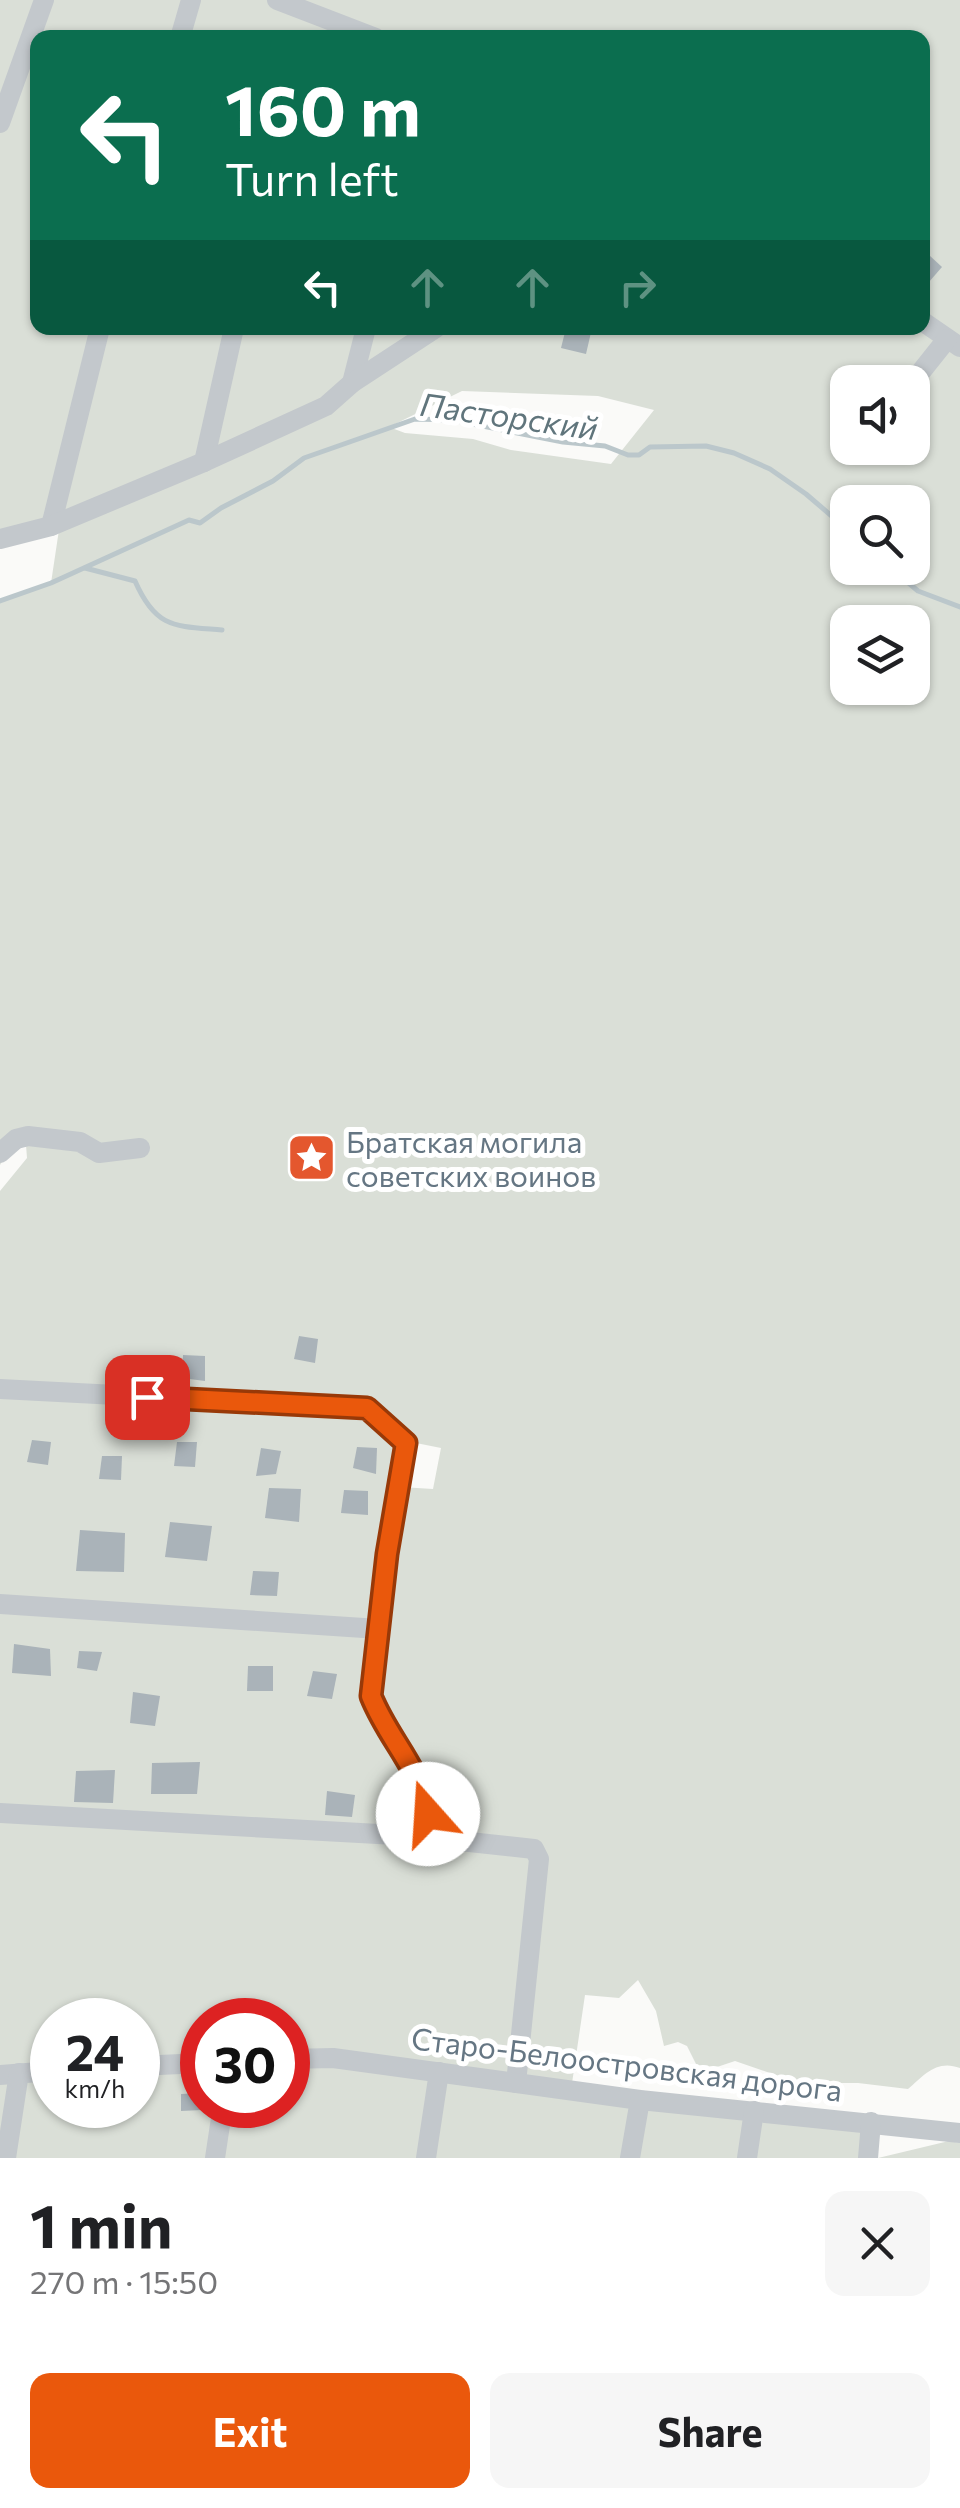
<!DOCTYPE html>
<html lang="en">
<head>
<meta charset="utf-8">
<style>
	:root { --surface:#fff; --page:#f6f6f6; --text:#202124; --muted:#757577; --accent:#ea580c }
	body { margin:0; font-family:Commissioner,sans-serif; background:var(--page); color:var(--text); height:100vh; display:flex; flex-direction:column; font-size:38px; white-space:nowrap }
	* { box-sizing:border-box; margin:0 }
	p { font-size:32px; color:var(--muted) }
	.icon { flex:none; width:55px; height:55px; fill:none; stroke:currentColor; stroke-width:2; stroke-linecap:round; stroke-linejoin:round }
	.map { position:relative; height:2158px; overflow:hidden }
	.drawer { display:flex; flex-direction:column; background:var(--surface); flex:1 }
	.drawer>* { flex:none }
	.banner { position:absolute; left:30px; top:30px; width:900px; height:305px; border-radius:20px; box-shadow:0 2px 8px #0004; background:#0b6e4f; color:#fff; overflow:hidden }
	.controls { position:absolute; left:830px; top:365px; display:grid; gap:20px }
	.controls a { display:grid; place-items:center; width:100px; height:100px; border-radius:20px; background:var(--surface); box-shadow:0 2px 8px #0004; font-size:50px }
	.speed { position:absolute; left:30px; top:1998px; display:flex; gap:20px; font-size:50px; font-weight:700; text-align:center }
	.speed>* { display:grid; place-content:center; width:130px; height:130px; border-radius:50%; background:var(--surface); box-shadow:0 2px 8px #0004; line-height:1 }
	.speed small { font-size:25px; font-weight:400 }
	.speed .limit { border:15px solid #d22; background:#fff; color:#111 }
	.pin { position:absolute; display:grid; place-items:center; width:85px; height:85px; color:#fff; margin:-42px; border-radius:20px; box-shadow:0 5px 15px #0006 }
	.me { position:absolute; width:110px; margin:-55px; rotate:341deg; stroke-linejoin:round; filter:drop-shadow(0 0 8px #0008) }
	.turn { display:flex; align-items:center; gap:35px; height:210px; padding:0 30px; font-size:45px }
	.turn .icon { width:130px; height:130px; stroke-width:2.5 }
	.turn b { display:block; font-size:70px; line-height:85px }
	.lanes { display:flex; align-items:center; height:95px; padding:0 30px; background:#0003; justify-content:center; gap:50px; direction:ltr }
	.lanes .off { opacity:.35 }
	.round { display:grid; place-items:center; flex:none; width:105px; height:105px; border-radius:20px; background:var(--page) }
	.head { display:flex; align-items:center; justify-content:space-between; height:170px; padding:0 30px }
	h1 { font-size:60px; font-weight:700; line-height:75px }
	.action { display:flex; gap:20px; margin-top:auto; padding:20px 30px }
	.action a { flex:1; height:115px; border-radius:20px; background:var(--accent); color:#fff; font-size:40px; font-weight:700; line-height:115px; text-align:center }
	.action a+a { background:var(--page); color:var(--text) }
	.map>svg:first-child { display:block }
	.green { fill:#dadfd7; fill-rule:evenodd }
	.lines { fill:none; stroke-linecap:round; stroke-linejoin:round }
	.stream { stroke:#bbc7cb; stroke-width:5 }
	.building { fill:#aab3b9 }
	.minor { stroke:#c3c8cc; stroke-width:20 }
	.route-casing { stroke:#983908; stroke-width:25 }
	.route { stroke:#ea580c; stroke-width:18 }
	.labels { text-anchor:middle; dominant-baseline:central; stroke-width:10; stroke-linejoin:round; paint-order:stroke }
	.poi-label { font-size:30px; fill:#657683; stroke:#fff; text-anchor:start }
	.street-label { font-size:30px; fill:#657683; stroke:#fff }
	.water-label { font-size:32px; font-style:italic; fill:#60757c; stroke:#fff }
</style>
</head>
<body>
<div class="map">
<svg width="960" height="2158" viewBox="0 0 960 2158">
	<rect width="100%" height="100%" fill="#fafaf8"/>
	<g class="green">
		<path d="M0 0H960V2068C937 2059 924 2075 908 2089L858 2083H799L735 2061 711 2069 696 2064 687 2046 678 2042 664 2046 656 2011 638 1980 619 1998 585 1995 571 2090 870 2128 868 2158H0V1191L27 1158 26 1145 5 1157 0 1165V601L51 583 60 523 0 539ZM38 38H922V328H38ZM848 382H912V448H848ZM462 391 598 396 654 410 611 464 511 450 473 439 405 433 389 427ZM848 502H912V568H848ZM848 622H912V688H848ZM406 1441 441 1448 433 1489 401 1487ZM52 2020H138V2105H52ZM202 2020H288V2105H202Z"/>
		<polygon points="949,2141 960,2143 960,2158 878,2158"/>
	</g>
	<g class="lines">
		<g class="stream">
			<path d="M85 568 135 581C156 629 175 626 222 630"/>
			<polyline points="891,568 918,591 960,607"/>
			<polyline points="0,601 51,583 189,520 200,523 221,508 273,481 304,458 415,419 452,420 563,442 605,446 628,455 639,455 650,447 706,446 734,453 770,469 806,494 848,530"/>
		</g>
	</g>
	<g class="building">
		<polygon points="929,255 942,267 922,290 922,262"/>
		<polygon points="566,328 592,328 586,354 561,348"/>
		<polygon points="299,1336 318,1339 315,1363 294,1359"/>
		<polygon points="183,1355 205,1356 205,1381 182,1378"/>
		<polygon points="32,1440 51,1442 48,1465 27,1462"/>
		<polygon points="177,1442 197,1442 195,1467 174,1466"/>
		<polygon points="357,1447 377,1448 376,1474 353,1468"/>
		<polygon points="261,1448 281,1451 276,1474 256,1476"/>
		<polygon points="102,1456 122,1456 121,1480 99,1479"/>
		<polygon points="269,1488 301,1489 299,1522 265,1518"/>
		<polygon points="344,1490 368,1491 368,1515 341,1513"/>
		<polygon points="170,1522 212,1526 207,1561 165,1557"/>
		<polygon points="80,1530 125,1533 124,1572 76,1571"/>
		<polygon points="253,1571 279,1572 277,1596 250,1595"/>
		<polygon points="14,1644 50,1649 51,1676 12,1673"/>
		<polygon points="79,1651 102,1652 97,1671 77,1668"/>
		<polygon points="248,1666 273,1666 273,1691 247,1691"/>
		<polygon points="313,1671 337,1674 332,1699 307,1696"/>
		<polygon points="133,1692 160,1696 155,1726 130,1723"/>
		<polygon points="200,1762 197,1794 151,1794 152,1763"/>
		<polygon points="115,1770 113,1803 74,1802 76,1771"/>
		<polygon points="327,1791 355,1795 352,1817 325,1815"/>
		<polygon points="202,2093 202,2110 181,2111 181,2094"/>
	</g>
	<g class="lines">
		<g class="minor">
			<polyline points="277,0 376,38"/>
			<polyline points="180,38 191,0"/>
			<polyline points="0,123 44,0"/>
			<polyline points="922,321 960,347"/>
			<polyline points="352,383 366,328"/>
			<polyline points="912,383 947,339"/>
			<polyline points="204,462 234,328"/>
			<polyline points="51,526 100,328"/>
			<polyline points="0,539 51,526 204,462 326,406 352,383 436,328"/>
			<polyline points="0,1153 16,1139 28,1136 80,1142 99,1153 140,1148"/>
			<polyline points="0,1389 367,1408 406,1443 387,1554 371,1696 378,1714 423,1785 436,1838"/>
			<polyline points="0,1604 379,1629"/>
			<polyline points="0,1813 414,1836 534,1849 539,1859 516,2083"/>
			<polyline points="288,2059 333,2058 640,2100 960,2133"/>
			<polyline points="138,2066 202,2063"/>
			<polyline points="0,2075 52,2071"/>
			<polyline points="6,2158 19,2073"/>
			<polyline points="215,2158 223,2105"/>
			<polyline points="426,2158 439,2072"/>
			<polyline points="630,2158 640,2100"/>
			<polyline points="747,2158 754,2111"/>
			<polyline points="868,2158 871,2122"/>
		</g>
	</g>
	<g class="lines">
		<defs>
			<path id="route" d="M147 1397 367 1408 406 1443 387 1554 371 1696C389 1741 419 1765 428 1814"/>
		</defs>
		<use href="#route" class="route-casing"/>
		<use href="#route" class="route"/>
	</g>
	<defs>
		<symbol id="sight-square" viewBox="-11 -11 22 22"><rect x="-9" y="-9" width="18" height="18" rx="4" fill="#e4572e" stroke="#fff"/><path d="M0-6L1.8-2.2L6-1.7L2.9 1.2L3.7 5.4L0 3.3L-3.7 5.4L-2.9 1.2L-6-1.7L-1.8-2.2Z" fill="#fff"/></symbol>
	</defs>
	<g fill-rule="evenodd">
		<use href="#sight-square" x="284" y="1130" width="55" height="55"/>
	</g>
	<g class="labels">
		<g class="poi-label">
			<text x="346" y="1140">Братская могила<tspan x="346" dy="34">советских воинов</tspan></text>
		</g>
		<g class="street-label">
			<text transform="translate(627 2063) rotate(7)">Старо-Белоостровская дорога</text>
		</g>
		<g class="water-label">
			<text transform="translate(509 415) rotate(8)">Пасторский</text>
		</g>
	</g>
</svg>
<div class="controls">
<a><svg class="icon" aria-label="sound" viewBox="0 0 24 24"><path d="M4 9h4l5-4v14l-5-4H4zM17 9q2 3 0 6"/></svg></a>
<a><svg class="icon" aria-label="search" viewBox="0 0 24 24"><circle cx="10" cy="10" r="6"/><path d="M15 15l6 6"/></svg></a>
<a><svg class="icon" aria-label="layers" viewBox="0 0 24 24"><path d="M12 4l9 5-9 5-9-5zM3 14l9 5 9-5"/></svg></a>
</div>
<div class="speed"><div>24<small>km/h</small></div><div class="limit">30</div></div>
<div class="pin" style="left:147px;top:1397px;background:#d93025"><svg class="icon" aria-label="arrive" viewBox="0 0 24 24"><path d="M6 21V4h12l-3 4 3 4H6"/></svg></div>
<svg class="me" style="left:428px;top:1814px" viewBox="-20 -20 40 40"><circle r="19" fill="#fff"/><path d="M0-13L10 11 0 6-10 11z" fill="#ea580c"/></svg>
<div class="banner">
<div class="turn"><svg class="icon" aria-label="left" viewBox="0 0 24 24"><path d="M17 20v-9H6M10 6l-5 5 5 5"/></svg><div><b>160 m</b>Turn left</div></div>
<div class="lanes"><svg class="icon" aria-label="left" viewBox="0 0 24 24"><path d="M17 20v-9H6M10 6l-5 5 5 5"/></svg><svg class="icon off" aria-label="ahead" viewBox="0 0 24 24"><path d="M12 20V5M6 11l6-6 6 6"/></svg><svg class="icon off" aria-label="ahead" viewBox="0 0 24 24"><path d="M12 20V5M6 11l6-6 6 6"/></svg><svg class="icon off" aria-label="right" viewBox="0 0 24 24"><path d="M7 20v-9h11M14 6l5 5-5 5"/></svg></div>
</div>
</div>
<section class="drawer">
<div class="head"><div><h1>1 min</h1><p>270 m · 15:50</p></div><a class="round"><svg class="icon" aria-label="close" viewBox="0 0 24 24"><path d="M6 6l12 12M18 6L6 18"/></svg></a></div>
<div class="action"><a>Exit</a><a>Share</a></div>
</section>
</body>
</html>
